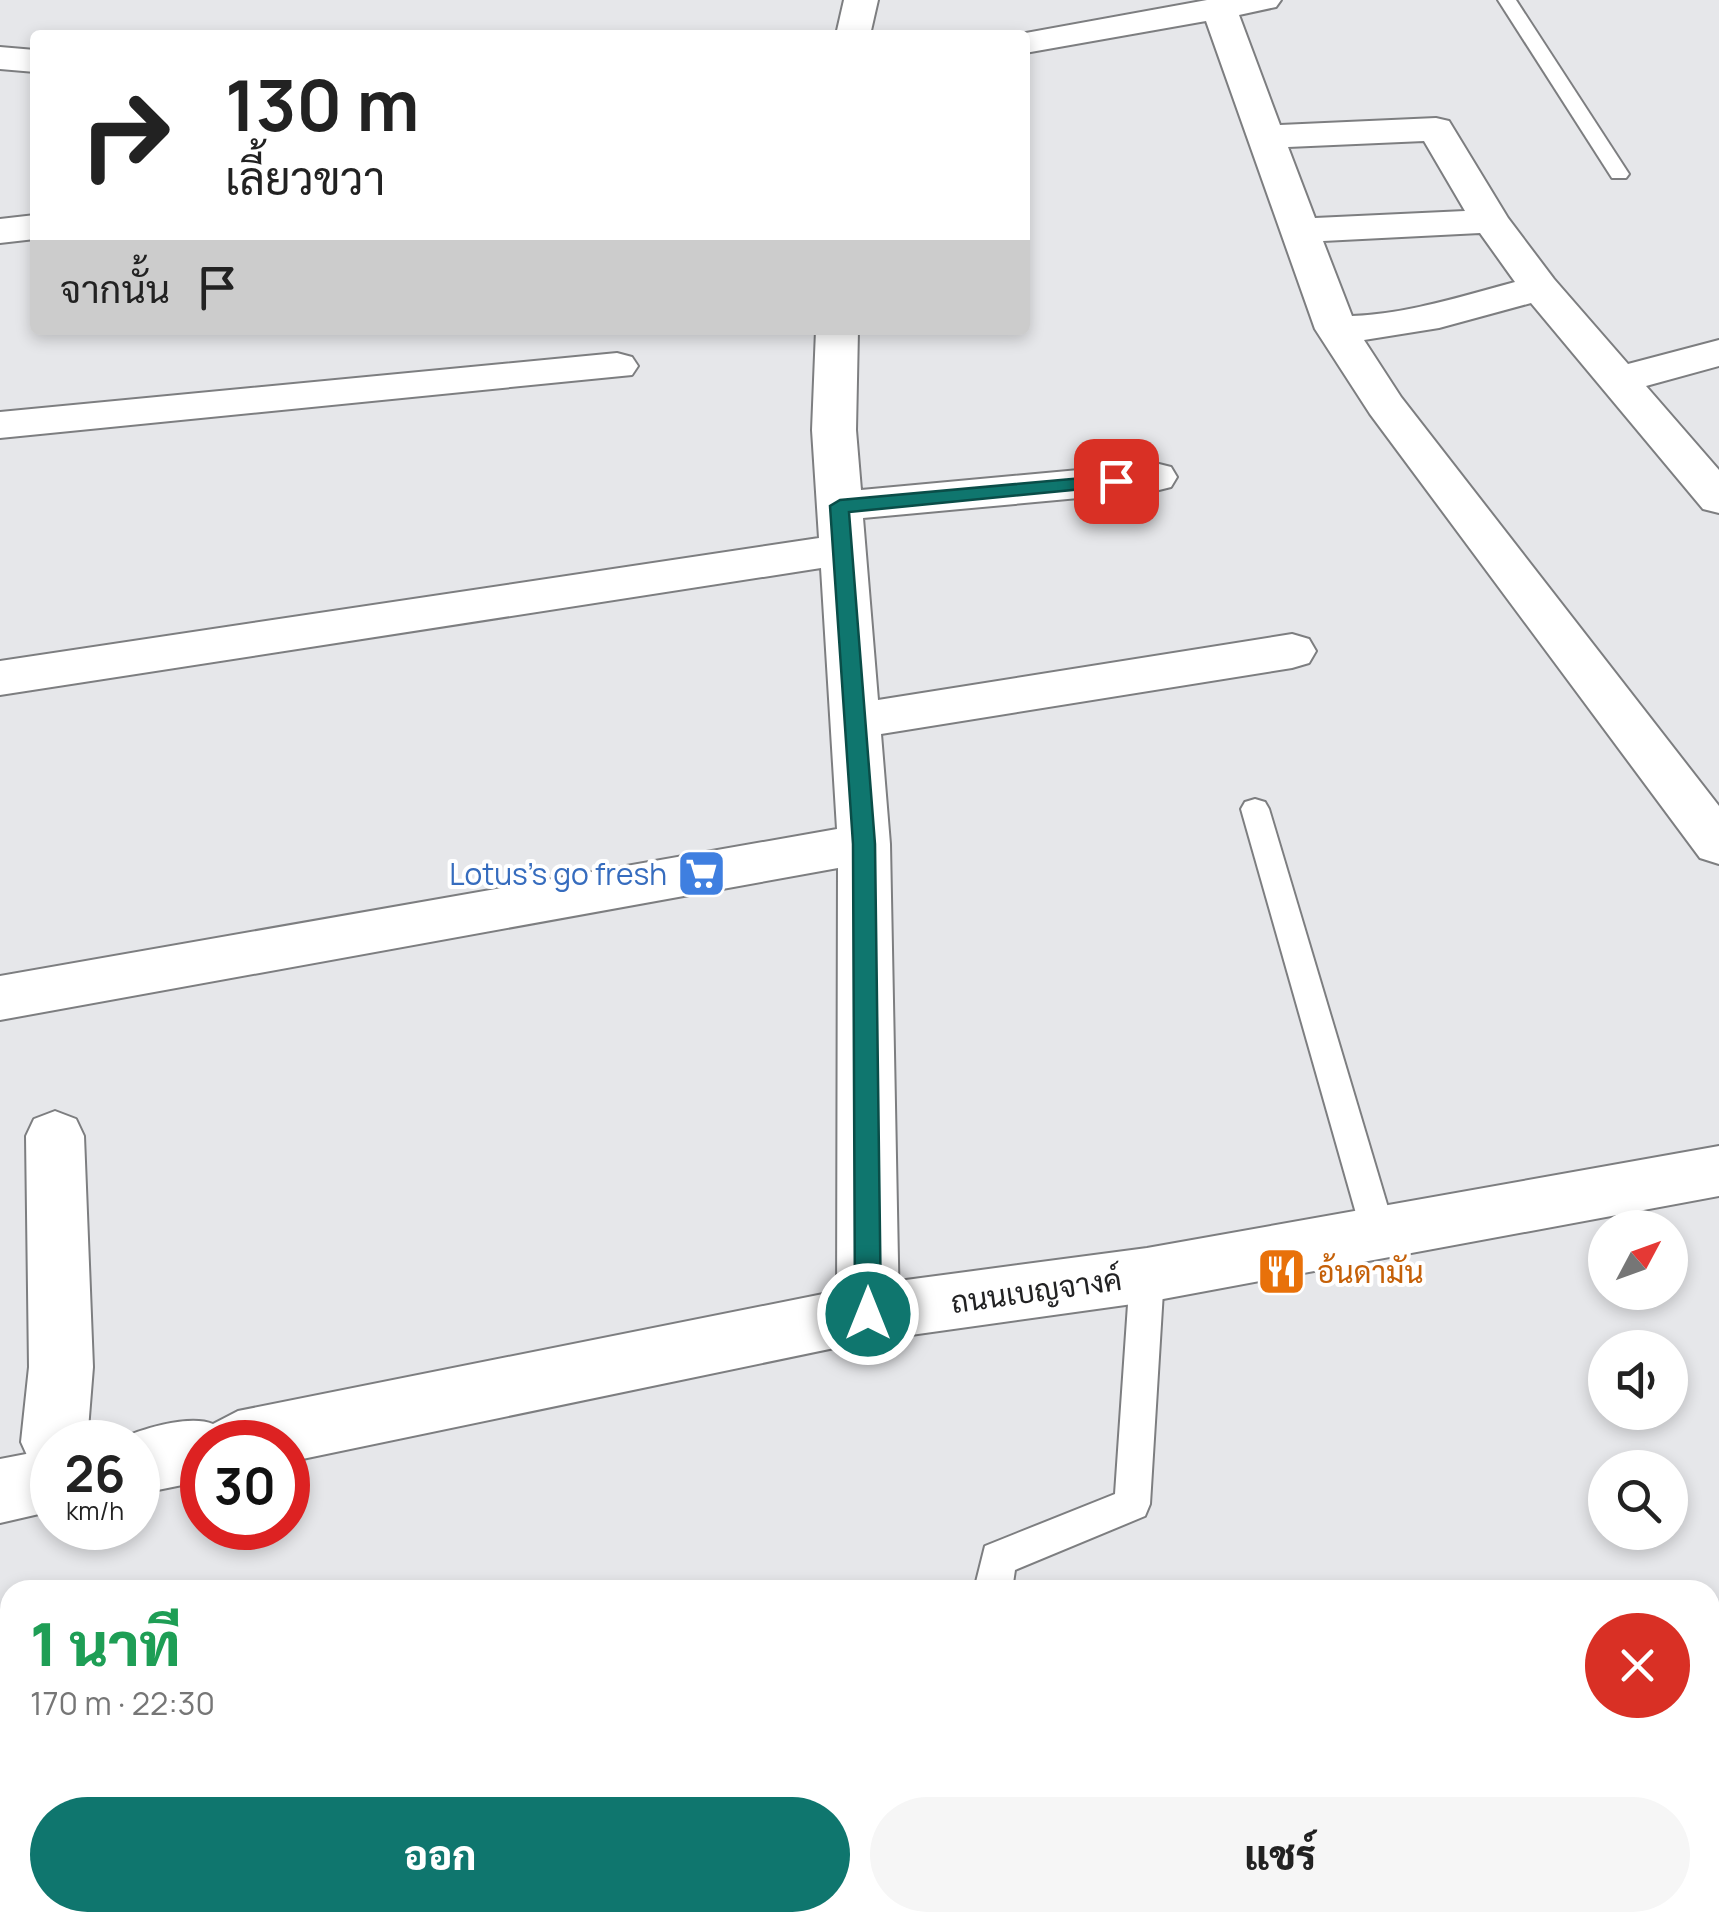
<!DOCTYPE html>
<html lang="th">
<head>
<meta charset="utf-8">
<style>
	:root { --surface:#fff; --page:#f6f6f6; --text:#222; --muted:#767676; --accent:#0f766e }
	body { margin:0; font-family:Manrope,Sarabun,sans-serif; background:var(--page); color:var(--text); height:100vh; display:flex; flex-direction:column; font-size:38px; white-space:nowrap }
	* { box-sizing:border-box; margin:0 }
	p { font-size:32px; color:var(--muted) }
	.icon { flex:none; width:55px; height:55px; fill:none; stroke:currentColor; stroke-width:2; stroke-linecap:round; stroke-linejoin:round }
	.map { position:relative; flex:1; overflow:hidden }
	.panel { position:absolute; left:0px; top:1580px; width:1720px; height:352px; display:flex; flex-direction:column; background:var(--surface); border-radius:30px 30px 0 0; box-shadow:0 5px 15px #0003 }
	.panel>* { flex:none }
	.banner { position:absolute; left:30px; top:30px; width:1000px; height:305px; border-radius:10px; box-shadow:0 5px 15px #0003; background:#fff; color:var(--text); overflow:hidden }
	.needle { width:65px; rotate:49deg }
	.tools { position:absolute; left:1588px; top:1210px; display:grid; gap:20px }
	.tools a { display:grid; place-items:center; width:100px; height:100px; border-radius:50%; background:var(--surface); box-shadow:0 5px 15px #0003; font-size:50px }
	.speed { position:absolute; left:30px; top:1420px; display:flex; gap:20px; font-size:50px; font-weight:700; text-align:center }
	.speed>* { display:grid; place-content:center; width:130px; height:130px; border-radius:50%; background:var(--surface); box-shadow:0 5px 15px #0003; line-height:1 }
	.speed small { font-size:25px; font-weight:400 }
	.speed .limit { border:15px solid #d22; background:#fff; color:#111 }
	.pin { position:absolute; display:grid; place-items:center; width:85px; height:85px; color:#fff; margin:-42px; border-radius:20px; box-shadow:0 5px 15px #0006 }
	.me { position:absolute; width:110px; margin:-55px; rotate:0deg; stroke-linejoin:round; filter:drop-shadow(0 0 8px #0008) }
	.turn { display:flex; align-items:center; gap:35px; height:210px; padding:0 30px; font-size:45px }
	.turn .icon { width:130px; height:130px; stroke-width:2.5 }
	.turn b { display:block; font-size:70px; line-height:85px }
	.then { display:flex; align-items:center; height:95px; padding:0 30px; background:#0003; gap:20px; font-size:38px }
	.round { display:grid; place-items:center; flex:none; width:105px; height:105px; border-radius:52px; background:var(--page) }
	.headline { display:flex; align-items:center; justify-content:space-between; height:170px; padding:0 30px }
	h1 { font-size:60px; font-weight:800; line-height:75px; color:#1e9e55 }
	.action { display:flex; gap:20px; margin-top:auto; padding:20px 30px }
	.action a { flex:1; height:115px; border-radius:60px; background:var(--accent); color:#fff; font-size:40px; font-weight:800; line-height:115px; text-align:center }
	.action a+a { background:var(--page); color:var(--text) }
	.map>svg:first-child { display:block }
	.lines { fill:none; stroke-linecap:round; stroke-linejoin:round }
	.service-casing { stroke:#7d7e80; stroke-width:4 }
	.minor-casing { stroke:#7d7e80; stroke-width:4 }
	.tertiary-casing { stroke:#7d7e80; stroke-width:4 }
	.service { fill:#fff; fill-rule:evenodd }
	.minor { fill:#fff; fill-rule:evenodd }
	.tertiary { fill:#fff; fill-rule:evenodd }
	.wall { fill:#b49bd4 }
	.building { fill:#d1b4f7; stroke:#927ead; stroke-width:2.5 }
	.route { fill:#0f766e; stroke:#0a4d48; stroke-width:2.5 }
	.labels { text-anchor:middle; dominant-baseline:central; stroke-width:8; stroke-linejoin:round; paint-order:stroke }
	.shop-label { font-size:30px; fill:#366cbe; stroke:#fff; text-anchor:end }
	.food-label { font-size:30px; fill:#c56008; stroke:#fff; text-anchor:start }
	.street-label { font-size:30px; fill:#222223; stroke:#fff }
</style>
</head>
<body>
<div class="map">
<svg width="1719" height="1932" viewBox="0 0 1719 1932">
	<rect width="100%" height="100%" fill="#e6e7ea"/>
	<g class="lines">
		<defs>
			<g id="service">
				<polygon points="1498,0 1516,0 1629,174 1626,178 1612,178"/>
				<polygon points="1255,799 1265,802 1269,809 1395,1231 1390,1241 1378,1245 1366,1241 1361,1231 1241,809 1245,802"/>
				<polygon points="1147,1260 1159,1264 1164,1275 1150,1504 1145,1516 1015,1570 1012,1590 974,1590 985,1546 1115,1494 1130,1275 1135,1264"/>
				<polygon points="1072,1922 1113,1922 1117,1932 1075,1932"/>
				<polygon points="1339,1922 1392,1922 1389,1932 1335,1932"/>
				<polygon points="1413,1922 1479,1922 1483,1932 1416,1932"/>
			</g>
			<g id="minor">
				<polygon points="844,0 878,0 870,35 836,35"/>
				<path d="M1207 0H1281L1276 7 1239 15 1280 125 1436 118 1449 121 1508 218 1554 279 1628 364 1719 340V366L1646 386 1719 470V513L1703 509 1531 303 1439 328 1364 340 1401 397 1719 806V864L1700 858 1370 414 1315 329 1206 21 1025 53V35H1015ZM1424 141 1465 211 1315 218 1288 147ZM1480 233 1515 282C1462 296 1408 314 1352 316L1323 241Z"/>
				<polygon points="0,47 35,50 35,72 0,69"/>
				<polygon points="35,215 35,239 0,243 0,219"/>
				<polygon points="816,330 858,330 856,430 861,490 1155,463 1171,467 1177,477 1171,487 1155,491 863,518 878,700 1292,634 1309,639 1316,651 1309,663 1292,668 881,734 890,844 899,1313 890,1333 868,1341 846,1333 837,1313 838,868 0,1020 0,976 837,829 821,568 0,695 0,661 819,538 812,430"/>
				<polygon points="617,353 632,357 638,366 632,375 0,438 0,412"/>
				<polygon points="55,1111 76,1119 84,1136 93,1367 87,1442 52,1442 52,1472 31,1464 21,1442 29,1367 26,1136 34,1119"/>
			</g>
			<g id="tertiary">
				<path d="M1719 1146V1196L1147 1302 868 1341 288 1462V1442H202V1481L138 1494V1442H114C137 1430 188 1414 213 1424L238 1411 868 1285 1147 1248Z"/>
				<polygon points="52,1449 52,1511 0,1523 0,1459"/>
			</g>
		</defs>
		<use href="#service" class="service-casing"/>
		<use href="#minor" class="minor-casing"/>
		<use href="#tertiary" class="tertiary-casing"/>
		<use href="#service" class="service"/>
		<use href="#minor" class="minor"/>
		<use href="#tertiary" class="tertiary"/>
	</g>
	<polygon class="wall" points="1153,1922 1341,1922 1347,1932 1159,1932"/>
	<polygon class="building" points="1160,1922 1341,1922 1347,1932 1166,1932"/>
	<polygon class="route" points="1116,475 1123,477 1123,485 849,512 875,844 881,1314 877,1322 868,1325 859,1322 855,1314 853,844 830,506 840,500"/>
	<defs>
		<symbol id="supermarket-square" viewBox="-11 -11 22 22"><rect x="-9" y="-9" width="18" height="18" rx="4" fill="#3f7fe0" stroke="#fff"/><path d="M-6-5.5h2.5l.6 2H6L4.5 2H-2.5L-4.4-4H-6ZM-1.5 3.2a1.3 1.3 0 1 0 .1 0ZM3 3.2a1.3 1.3 0 1 0 .1 0Z" fill="#fff"/></symbol>
		<symbol id="restaurant-square" viewBox="-11 -11 22 22"><rect x="-9" y="-9" width="18" height="18" rx="4" fill="#e8710a" stroke="#fff"/><path d="M-5-6h1v4h1v-4h1v4h1v-4h1v5L-1.5 .5V6h-2V.5L-5-1ZM5-6V6H3V1.5H1.5Q1.5-4 5-6Z" fill="#fff"/></symbol>
	</defs>
	<g fill-rule="evenodd">
		<use href="#supermarket-square" x="674" y="846" width="55" height="55"/>
		<use href="#restaurant-square" x="1254" y="1244" width="55" height="55"/>
	</g>
	<g class="labels">
		<g class="shop-label">
			<text x="667" y="873">Lotus's go fresh</text>
		</g>
		<g class="food-label">
			<text x="1317" y="1271">อ้นดามัน</text>
		</g>
		<g class="street-label">
			<text transform="translate(1036 1290) rotate(-8)">ถนนเบญจางค์</text>
		</g>
	</g>
</svg>
<div class="tools">
<a><svg class="needle" viewBox="-14 -14 28 28"><path d="M0-13l5 13h-10z" fill="#e53935"/><path d="M0 13l5-13h-10z" fill="#767676"/></svg></a>
<a><svg class="icon" aria-label="sound" viewBox="0 0 24 24"><path d="M4 9h4l5-4v14l-5-4H4zM17 9q2 3 0 6"/></svg></a>
<a><svg class="icon" aria-label="search" viewBox="0 0 24 24"><circle cx="10" cy="10" r="6"/><path d="M15 15l6 6"/></svg></a>
</div>
<div class="speed"><div>26<small>km/h</small></div><div class="limit">30</div></div>
<div class="pin" style="left:1116px;top:481px;background:#d93025"><svg class="icon" aria-label="arrive" viewBox="0 0 24 24"><path d="M6 21V4h12l-3 4 3 4H6"/></svg></div>
<svg class="me" style="left:868px;top:1314px" viewBox="-20 -20 40 40"><circle r="17" fill="#0f766e" stroke="#fff" stroke-width="3"/><path d="M0-11L8 9 0 5-8 9z" fill="#fff"/></svg>
<div class="banner">
<div class="turn"><svg class="icon" aria-label="right" viewBox="0 0 24 24"><path d="M7 20v-9h11M14 6l5 5-5 5"/></svg><div><b>130 m</b>เลี้ยวขวา</div></div>
<div class="then">จากนั้น<svg class="icon" aria-label="arrive" viewBox="0 0 24 24"><path d="M6 21V4h12l-3 4 3 4H6"/></svg></div>
</div>
<section class="panel">
<div class="headline"><div><h1>1 นาที</h1><p>170 m · 22:30</p></div><a class="round" style="background:#d93025;color:#fff"><svg class="icon" aria-label="close" viewBox="0 0 24 24"><path d="M6 6l12 12M18 6L6 18"/></svg></a></div>
<div class="action"><a>ออก</a><a>แชร์</a></div>
</section>
</div>
</body>
</html>
